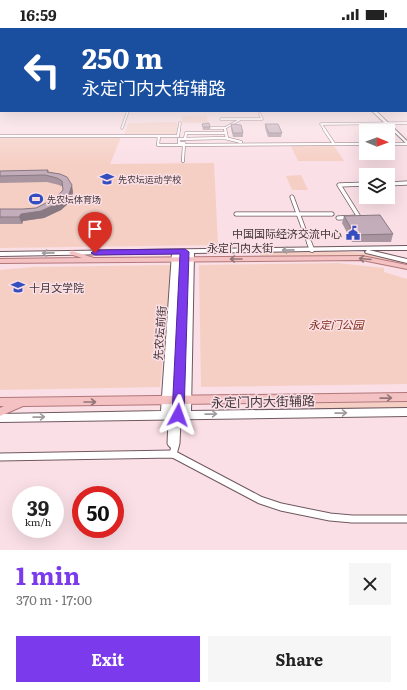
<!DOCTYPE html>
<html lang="en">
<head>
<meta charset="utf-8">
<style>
	:root { --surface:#fff; --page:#f6f6f6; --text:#222; --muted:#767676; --accent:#7c3aed }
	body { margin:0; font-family:Literata,"Noto Sans SC",serif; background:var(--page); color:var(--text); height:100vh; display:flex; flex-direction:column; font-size:15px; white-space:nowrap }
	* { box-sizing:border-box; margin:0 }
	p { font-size:13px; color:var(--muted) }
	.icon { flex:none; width:22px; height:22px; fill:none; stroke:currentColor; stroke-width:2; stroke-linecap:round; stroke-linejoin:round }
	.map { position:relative; height:522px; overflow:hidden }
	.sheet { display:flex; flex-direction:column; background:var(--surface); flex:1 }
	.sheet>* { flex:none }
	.top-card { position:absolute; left:0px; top:0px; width:407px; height:84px; box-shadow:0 4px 16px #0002; background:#1a4fa0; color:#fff; overflow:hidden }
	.needle { width:26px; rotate:91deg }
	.fabs { position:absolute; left:359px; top:96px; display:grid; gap:8px }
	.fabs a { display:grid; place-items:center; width:36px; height:36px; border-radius:0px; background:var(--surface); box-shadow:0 4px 16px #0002; font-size:20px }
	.speed { position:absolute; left:12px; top:458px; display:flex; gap:8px; font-size:20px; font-weight:700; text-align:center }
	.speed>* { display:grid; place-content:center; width:52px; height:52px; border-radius:50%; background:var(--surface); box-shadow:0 4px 16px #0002; line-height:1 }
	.speed small { font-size:10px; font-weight:400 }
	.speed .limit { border:6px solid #d22; background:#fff; color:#111 }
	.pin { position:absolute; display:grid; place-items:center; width:34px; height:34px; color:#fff; margin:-41px -17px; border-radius:50% 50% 50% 0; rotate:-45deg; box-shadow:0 0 4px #0007 }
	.pin .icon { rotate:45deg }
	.me { position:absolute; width:44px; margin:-22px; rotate:4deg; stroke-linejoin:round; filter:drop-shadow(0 0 3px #0008) }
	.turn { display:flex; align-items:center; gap:14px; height:84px; padding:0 16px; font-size:18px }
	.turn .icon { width:52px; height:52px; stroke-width:2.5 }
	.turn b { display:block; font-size:28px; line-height:34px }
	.round { display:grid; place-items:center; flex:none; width:42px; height:42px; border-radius:0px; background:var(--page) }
	.overview { display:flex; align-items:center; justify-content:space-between; height:68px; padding:0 16px }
	h1 { font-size:24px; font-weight:700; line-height:30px; color:var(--accent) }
	.primary-button { display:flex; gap:8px; margin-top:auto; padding:8px 16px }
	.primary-button a { flex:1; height:46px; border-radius:0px; background:var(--accent); color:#fff; font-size:16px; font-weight:700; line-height:46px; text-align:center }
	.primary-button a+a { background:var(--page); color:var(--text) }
	.status { display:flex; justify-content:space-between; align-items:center; height:28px; padding:0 20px; background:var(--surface); direction:ltr }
	.status svg { height:11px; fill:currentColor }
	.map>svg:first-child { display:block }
	.green { fill:#f5cfc4 }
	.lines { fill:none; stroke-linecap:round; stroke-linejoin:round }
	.street-far5-casing { stroke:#6f585f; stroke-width:3 }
	.street-far4-casing { stroke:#6f585f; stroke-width:3.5 }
	.street-far3-casing { stroke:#6f585f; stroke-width:5 }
	.street-far2-casing { stroke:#6f585f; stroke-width:6 }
	.street-far1-casing { stroke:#6f585f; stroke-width:8 }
	.street-casing { stroke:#6f585f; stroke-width:9 }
	.secondary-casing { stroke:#6f585f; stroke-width:2 }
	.primary-casing { stroke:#b27779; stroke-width:2 }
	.highway-casing { stroke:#b27779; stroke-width:2 }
	.street-far5 { stroke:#fff; stroke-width:2 }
	.street-far4 { stroke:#fff; stroke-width:2.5 }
	.street-far3 { stroke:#fff; stroke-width:3.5 }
	.street-far2 { stroke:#fff; stroke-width:4.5 }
	.street-far1 { stroke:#fff; stroke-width:5.5 }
	.street { stroke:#fff; stroke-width:7 }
	.secondary { fill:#fff; fill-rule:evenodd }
	.primary { fill:#f5c2c3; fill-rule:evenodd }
	.highway { fill:#ef9a9b; fill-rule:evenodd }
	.wall { fill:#a895a0 }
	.shaded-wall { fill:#887982 }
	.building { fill:#c3adba; stroke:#887982 }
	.oneway { stroke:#a09a9c }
	.oneway2 { stroke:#927577 }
	.route { fill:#7c3aed; stroke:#51269a }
	.labels { text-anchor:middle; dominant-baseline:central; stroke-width:3; stroke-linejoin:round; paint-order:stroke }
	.far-poi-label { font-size:9px; fill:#413639; stroke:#fadfe6; text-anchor:start }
	.poi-label { font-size:11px; fill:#413639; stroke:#fadfe6; text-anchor:end }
	.street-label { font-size:11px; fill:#413639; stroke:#fadfe6 }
	.park-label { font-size:11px; font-style:italic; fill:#7f2f17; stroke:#fadfe6 }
	.near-street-label { font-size:13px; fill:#413639; stroke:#fadfe6 }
</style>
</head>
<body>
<div class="status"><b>16:59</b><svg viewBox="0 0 49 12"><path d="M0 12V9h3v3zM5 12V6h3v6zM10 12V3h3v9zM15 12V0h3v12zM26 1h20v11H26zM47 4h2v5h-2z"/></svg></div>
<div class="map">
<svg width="407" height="522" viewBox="0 0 407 522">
	<rect width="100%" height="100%" fill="#fadfe6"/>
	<g class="green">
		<polygon points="207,87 208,95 182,95 182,88"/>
		<polygon points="176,94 178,96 178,106 124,107 128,95"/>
		<polygon points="122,107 110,136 214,135 218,217 0,220 0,109"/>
		<polygon points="291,118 334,118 344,133 298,133"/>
		<polygon points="301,147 308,162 292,162 286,148"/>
		<path d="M339 223C353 224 398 227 407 236L363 228H260V224Z"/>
		<polygon points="338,235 384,240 384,244 407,251 407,356 201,359 199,237"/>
		<polygon points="171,237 160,359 0,362 0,242 33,239"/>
		<polygon points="407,374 407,381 316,382 314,375"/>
	</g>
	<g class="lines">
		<defs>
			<g id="street-far5">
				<polyline points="221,91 240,91"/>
				<polyline points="122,100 128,83"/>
				<polyline points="211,100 225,100"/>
				<polyline points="179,102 180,95"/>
				<polyline points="225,102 225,100 241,91 262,91 260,86"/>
				<polyline points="325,102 321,96 407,95"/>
			</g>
			<g id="street-far4">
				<polyline points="225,101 227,110"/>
				<polyline points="324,101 334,116"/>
				<polyline points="0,108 159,108 158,117 366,116"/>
				<polyline points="159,108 178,108 179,101"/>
				<polyline points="185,111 186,105 226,105"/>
				<polyline points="388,116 407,116"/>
				<polyline points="183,133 184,115 179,115 179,111 225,110 241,114"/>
			</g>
			<g id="street-far3">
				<polyline points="388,156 407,155"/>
				<polyline points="292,169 309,215"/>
				<polyline points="236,186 332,186"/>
				<polyline points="338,190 359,189 339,157 366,156"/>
			</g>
			<polyline id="street-far2" points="309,214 312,222"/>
			<g id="street-far1">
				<polyline points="172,395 172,387"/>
				<polyline points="177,395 178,387"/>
			</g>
			<g id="street">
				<polyline points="172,394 171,415 174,418"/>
				<polyline points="173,426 176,415 177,394"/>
				<polyline points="0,429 173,426 260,472 281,479 330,489 352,491 407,491"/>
			</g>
			<g id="secondary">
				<polygon points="0,80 1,80 0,83"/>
				<polygon points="372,83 376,83 407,113 407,116"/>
				<path d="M407 218V222H369L407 231V235L366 225 365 224 367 222 194 225 191 383 407 380V388L0 394V386L161 383 172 225 0 228V224ZM184 225H188L186 281 185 279 182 278Z"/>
			</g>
			<g id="primary">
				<polygon points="72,223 94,230 362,228 407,237 407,241 362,232 0,235 0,231 82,230 70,226 69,225 70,224"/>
				<polygon points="407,365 407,373 23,378 0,388 0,380 4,378 0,378 0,370"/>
			</g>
			<polygon id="highway" points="0,73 1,73 0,76"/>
		</defs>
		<use href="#street-far5" class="street-far5-casing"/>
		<use href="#street-far4" class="street-far4-casing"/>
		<use href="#street-far3" class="street-far3-casing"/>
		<use href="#street-far2" class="street-far2-casing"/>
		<use href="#street-far1" class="street-far1-casing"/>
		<use href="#street" class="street-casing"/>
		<use href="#secondary" class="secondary-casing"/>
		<use href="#primary" class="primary-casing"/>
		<use href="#highway" class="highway-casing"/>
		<use href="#street-far5" class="street-far5"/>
		<use href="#street-far4" class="street-far4"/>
		<use href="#street-far3" class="street-far3"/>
		<use href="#street-far2" class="street-far2"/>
		<use href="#street-far1" class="street-far1"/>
		<use href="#street" class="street"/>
		<use href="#secondary" class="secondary"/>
		<use href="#primary" class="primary"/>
		<use href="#highway" class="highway"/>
	</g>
	<g class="wall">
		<polygon points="202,96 210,99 210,102 203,102"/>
		<polygon points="231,96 243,105 243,109 233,109 231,101"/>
		<polygon points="265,96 282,105 281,109 268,109 265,100"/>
		<polygon points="48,142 49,144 60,146 73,164 71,173 61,182 44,190 23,193 22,196 0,196 0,181 23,181 36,180 56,170 63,162 63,159 59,157 47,154 0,155 0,143"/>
		<polygon points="344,188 393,206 391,214 352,214 342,195"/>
	</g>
	<polygon class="shaded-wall" points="72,157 73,164 71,173 61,182 44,190 23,193 22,196 19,189 21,186 41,183"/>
	<g class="building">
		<polygon points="209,95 210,99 203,99 202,96"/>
		<polygon points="231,96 241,97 243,105 233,105"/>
		<polygon points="265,96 278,96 282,105 269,105"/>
		<polygon points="48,142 47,144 60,146 67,149 72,157 69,166 59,175 41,183 21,186 19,189 0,189 0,181 23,181 36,180 56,170 63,162 62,153 57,150 45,147 0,148 0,143"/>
		<polygon points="380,187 393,206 355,207 344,188"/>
	</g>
	<defs><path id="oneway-shaft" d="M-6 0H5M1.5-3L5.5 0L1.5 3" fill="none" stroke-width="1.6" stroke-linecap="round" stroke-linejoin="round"/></defs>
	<g class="oneway">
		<use href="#oneway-shaft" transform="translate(288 222) rotate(179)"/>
		<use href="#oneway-shaft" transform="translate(48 225) rotate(179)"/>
		<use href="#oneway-shaft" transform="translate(341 385) rotate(-1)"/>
		<use href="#oneway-shaft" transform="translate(211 386) rotate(-1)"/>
		<use href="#oneway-shaft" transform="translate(39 389) rotate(-1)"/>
	</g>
	<g class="oneway2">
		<use href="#oneway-shaft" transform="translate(236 231) rotate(180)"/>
		<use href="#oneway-shaft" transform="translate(365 231) rotate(-175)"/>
		<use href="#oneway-shaft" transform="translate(386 370) rotate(-1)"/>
		<use href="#oneway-shaft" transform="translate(90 374)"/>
	</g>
	<linearGradient id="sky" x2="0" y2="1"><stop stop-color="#abb2ed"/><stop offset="0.46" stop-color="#fdf1f4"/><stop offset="1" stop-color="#fdf1f4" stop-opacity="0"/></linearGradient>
	<rect width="407" height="135" fill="url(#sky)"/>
	<polygon class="route" points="185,221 189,224 184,387 182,391 178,392 174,391 172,387 180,226 95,227 91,225 95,222"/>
	<defs>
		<symbol id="university-bare" viewBox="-9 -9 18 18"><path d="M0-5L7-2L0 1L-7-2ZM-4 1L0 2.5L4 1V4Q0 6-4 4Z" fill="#344dbf" stroke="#fadfe6" stroke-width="2.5" paint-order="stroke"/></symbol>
		<symbol id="stadium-bare" viewBox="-9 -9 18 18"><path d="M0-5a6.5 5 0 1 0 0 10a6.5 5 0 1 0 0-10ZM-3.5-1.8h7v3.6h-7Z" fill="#344dbf" stroke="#fadfe6" stroke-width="2.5" paint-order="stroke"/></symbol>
		<symbol id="civic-bare" viewBox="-9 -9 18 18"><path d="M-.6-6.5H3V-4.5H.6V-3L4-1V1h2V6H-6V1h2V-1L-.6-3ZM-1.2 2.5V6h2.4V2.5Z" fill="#344dbf" stroke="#fadfe6" stroke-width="2.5" paint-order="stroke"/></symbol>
	</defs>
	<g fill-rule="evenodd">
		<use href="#university-bare" x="97" y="141" width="20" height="20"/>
		<use href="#stadium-bare" x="26" y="161" width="20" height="20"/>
		<use href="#civic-bare" x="343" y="195" width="20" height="20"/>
		<use href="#university-bare" x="8" y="249" width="20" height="20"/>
	</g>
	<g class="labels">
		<g class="far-poi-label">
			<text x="118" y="151">先农坛运动学校</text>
			<text x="47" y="171">先农坛体育场</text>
		</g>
		<g class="poi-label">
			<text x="342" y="205">中国国际经济交流中心</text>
			<text x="29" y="259" text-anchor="start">十月文学院</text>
		</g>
		<g class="street-label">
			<text x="240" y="219">永定门内大街</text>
			<text transform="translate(159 305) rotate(-86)">先农坛前街</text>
		</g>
		<g class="park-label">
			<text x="336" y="296">永定门公园</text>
		</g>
		<g class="near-street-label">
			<text transform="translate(263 373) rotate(-1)">永定门内大街辅路</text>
		</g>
	</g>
</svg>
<div class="fabs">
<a><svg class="needle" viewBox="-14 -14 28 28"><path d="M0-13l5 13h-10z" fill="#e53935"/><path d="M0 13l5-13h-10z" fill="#767676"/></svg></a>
<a><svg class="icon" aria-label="layers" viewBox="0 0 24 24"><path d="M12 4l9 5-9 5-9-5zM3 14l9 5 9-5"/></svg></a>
</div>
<div class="speed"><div>39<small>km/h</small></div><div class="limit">50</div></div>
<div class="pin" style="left:95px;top:225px;background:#d93025"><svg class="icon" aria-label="arrive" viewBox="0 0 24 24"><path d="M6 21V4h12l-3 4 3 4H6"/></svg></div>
<svg class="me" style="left:178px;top:387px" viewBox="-20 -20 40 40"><path d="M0-17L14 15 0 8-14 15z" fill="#7c3aed" stroke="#fff" stroke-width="4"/></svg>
<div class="top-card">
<div class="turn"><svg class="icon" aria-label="left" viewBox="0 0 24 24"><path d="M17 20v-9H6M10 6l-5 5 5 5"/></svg><div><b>250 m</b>永定门内大街辅路</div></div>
</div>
</div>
<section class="sheet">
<div class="overview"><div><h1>1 min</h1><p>370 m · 17:00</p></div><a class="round"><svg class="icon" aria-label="close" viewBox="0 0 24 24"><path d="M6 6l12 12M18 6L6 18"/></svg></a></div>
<div class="primary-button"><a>Exit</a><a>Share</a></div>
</section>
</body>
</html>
